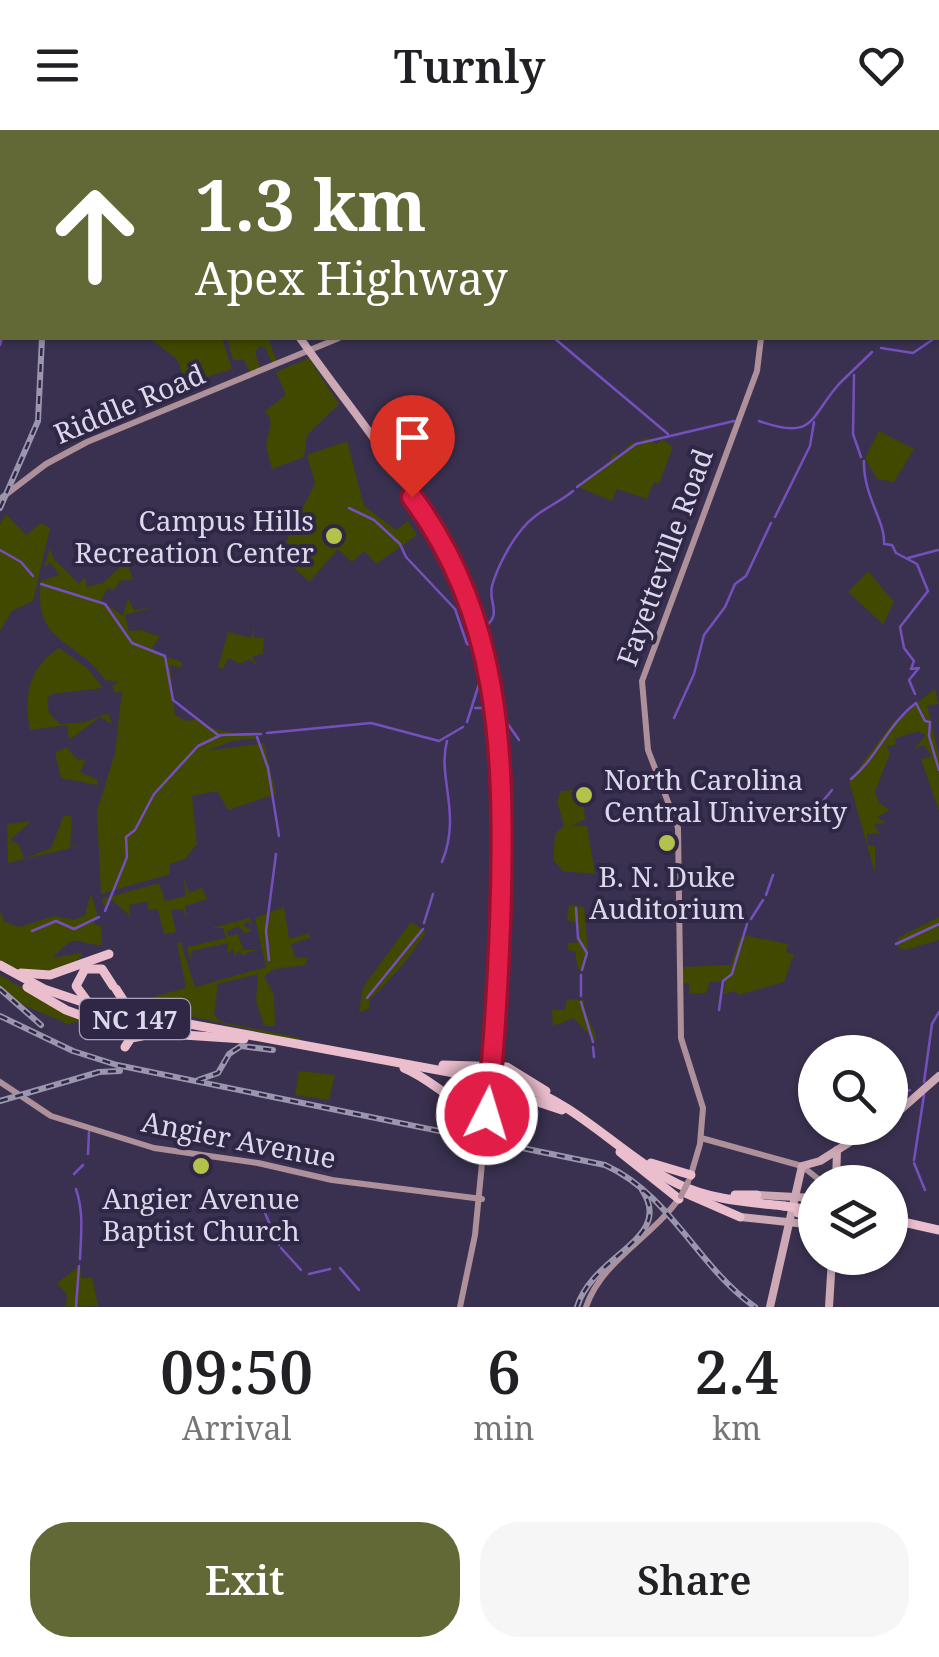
<!DOCTYPE html>
<html lang="en">
<head>
<meta charset="utf-8">
<style>
	:root { --surface:#fff; --page:#f6f6f6; --text:#202124; --muted:#757577; --accent:#626936 }
	body { margin:0; font-family:"Noto Serif",serif; background:var(--page); color:var(--text); height:100vh; display:flex; flex-direction:column; font-size:38px; white-space:nowrap }
	* { box-sizing:border-box; margin:0 }
	p { font-size:32px; color:var(--muted) }
	.icon { flex:none; width:55px; height:55px; fill:none; stroke:currentColor; stroke-width:2; stroke-linecap:round; stroke-linejoin:round }
	.map { position:relative; height:1177px; overflow:hidden }
	.drawer { display:flex; flex-direction:column; background:var(--surface); flex:1 }
	.drawer>* { flex:none }
	.banner { position:absolute; left:0px; top:0px; width:940px; height:210px; box-shadow:0 2px 8px #0004; background:#626936; color:#fff; overflow:hidden }
	.buttons { position:absolute; left:798px; top:905px; display:grid; gap:20px }
	.buttons a { display:grid; place-items:center; width:110px; height:110px; border-radius:50%; background:var(--surface); box-shadow:0 2px 8px #0004; font-size:50px }
	.pin { position:absolute; display:grid; place-items:center; width:85px; height:85px; color:#fff; margin:-102px -42px; border-radius:50% 50% 50% 0; rotate:-45deg; box-shadow:0 0 10px #0007 }
	.pin .icon { rotate:45deg }
	.me { position:absolute; width:110px; margin:-55px; rotate:5deg; stroke-linejoin:round; filter:drop-shadow(0 0 8px #0008) }
	.turn { display:flex; align-items:center; gap:35px; height:210px; padding:0 30px; font-size:45px }
	.turn .icon { width:130px; height:130px; stroke-width:2.5 }
	.turn b { display:block; font-size:70px; line-height:85px }
	.eta { display:flex; justify-content:space-evenly; align-items:center; height:170px; text-align:center }
	.eta b { font-size:60px; font-weight:600; line-height:70px }
	.action { display:flex; gap:20px; margin-top:auto; padding:20px 30px }
	.action a { flex:1; height:115px; border-radius:40px; background:var(--accent); color:#fff; font-size:40px; font-weight:600; line-height:115px; text-align:center }
	.action a+a { background:var(--page); color:var(--text) }
	header { display:flex; justify-content:space-between; align-items:center; height:130px; padding:0 30px; background:var(--surface); font-size:45px; font-weight:600 }
	.map>svg:first-child { display:block }
	.green { fill:#414800 }
	.lines { fill:none; stroke-linecap:round; stroke-linejoin:round }
	.stream { stroke:#7550bd; stroke-width:2.5 }
	.secondary { stroke:#ad909a; stroke-width:6 }
	.primary { stroke:#cda8b5; stroke-width:8 }
	.motorway { stroke:#ebbecd; stroke-width:9 }
	.rail-casing { stroke:#9b95ad; stroke-width:6 }
	.rail { stroke:#2f2745; stroke-width:2.5; stroke-dasharray:8; stroke-linecap:butt }
	.secondary-bridge { stroke:#ad909a; stroke-width:6 }
	.primary-bridge { stroke:#cda8b5; stroke-width:8 }
	.motorway-bridge { stroke:#ebbecd; stroke-width:9 }
	.route-casing { stroke:#92132f; stroke-width:25 }
	.route { stroke:#e11d48; stroke-width:18 }
	.poi-dot { fill:#b3c24b; stroke:#2f2745; stroke-width:4 }
	.labels { text-anchor:middle; dominant-baseline:central; stroke-width:8; stroke-linejoin:round; paint-order:stroke }
	.shield { fill:#2f2745; stroke:#a8a3b9; stroke-width:2.5 }
	.shield-label { font-size:25px; font-weight:bold; fill:#dcd8eb }
	.street-label { font-size:28px; fill:#dcd8eb; stroke:#2f2745 }
	.poi-label { font-size:28px; fill:#dcd8eb; stroke:#2f2745 }
</style>
</head>
<body>
<header><svg class="icon" aria-label="menu" viewBox="0 0 24 24"><path d="M4 6h16M4 12h16M4 18h16"/></svg>Turnly<svg class="icon" aria-label="heart" viewBox="0 0 24 24"><path d="M12 20l-8-8c-3-5 5-10 8-4 3-6 11-1 8 4z"/></svg></header>
<div class="map">
<svg width="939" height="1177" viewBox="0 0 939 1177">
	<rect width="100%" height="100%" fill="#3a3150"/>
	<g class="green">
		<polygon points="149,208 222,208 232,239 186,254 177,229"/>
		<polygon points="227,208 268,208 277,232 272,233 265,217 260,216 255,222 260,238 250,242 244,230 233,230"/>
		<polygon points="309,228 339,274 307,305 304,327 272,339 266,316 271,290 265,281 286,265 276,242"/>
		<polygon points="879,301 914,319 894,352 877,349 865,328"/>
		<polygon points="645,307 657,314 662,309 673,317 659,354 654,352 647,369 617,359 612,371 578,357 609,334 613,323 620,326 632,312 640,316"/>
		<polygon points="347,311 364,376 396,400 408,391 417,405 376,434 364,421 352,432 338,419 309,452 293,437 302,424 286,412 315,353 307,325"/>
		<polygon points="6,384 26,405 41,393 50,398 33,471 12,481 0,501 0,393"/>
		<path d="M50 418 54 429 79 454 85 447 87 457 103 453 136 422 129 438 133 449 120 451 114 460 108 458 101 470 123 486 128 468 134 480 154 477 125 485 129 501 142 500 160 507 152 517C164 530 169 526 182 532L181 538 170 535 175 585 186 591 196 589C217 605 242 602 262 608L232 611 207 621 264 613 276 664 228 680 217 661 192 666 197 714 185 729 170 734V744L101 764 97 681 115 623 122 561 115 563 112 556 118 552 105 550C79 509 32 515 41 451L59 445 50 432 44 438Z"/>
		<polygon points="868,441 894,472 883,494 848,462"/>
		<polygon points="254,496 254,508 264,508 263,523 252,527 258,537 250,529 240,534 228,528 223,539 218,537 228,502 251,508"/>
		<path d="M59 518 88 539 103 558 52 564 47 568 49 583 60 594 86 592 108 583 112 594 100 587 69 610 67 595 30 600C24 565 28 539 59 518Z"/>
		<polygon points="935,559 939,574 927,575 939,625 939,681 921,629 932,626 924,615 915,618 926,605 918,601 896,608 895,615 886,616 890,623 875,662 879,673 890,680 877,687 886,693 874,694 880,704 867,703 868,715 875,716 875,743 849,651 894,591"/>
		<polygon points="66,617 78,630 86,629 80,642 98,650 97,655 61,648 55,623"/>
		<polygon points="574,660 577,667 583,666 585,689 572,696 587,696 595,744 563,741 553,730 555,704 564,696 557,671 561,661"/>
		<polygon points="64,685 72,687 70,717 83,715 8,733 7,694 31,691 10,710 19,715 24,729 51,718"/>
		<polygon points="184,748 189,763 202,758 207,769 185,776 187,790 183,779 171,780 176,802 164,804 158,780 148,779 147,771 129,775 130,786 112,770 104,776 102,769 159,753 165,771 186,766"/>
		<path d="M91 763 97 783 94 794 101 796 102 815C73 815 79 799 53 828L81 823V827C57 845 25 847 0 830V782L5 792 19 797 54 786 75 790 85 785Z"/>
		<polygon points="569,775 584,777 588,821 584,840 578,839 575,821 568,820 568,813 579,812 576,793 567,790"/>
		<polygon points="284,777 289,809 310,803 310,808 291,814 295,827 308,828 305,835 274,839 264,846 274,865 275,896 264,896 256,870 258,844 218,854 214,885 221,892 300,908 300,911 131,873 186,858 177,812 181,813 195,857 266,837 255,788"/>
		<polygon points="939,787 939,810 905,820 897,817 899,807"/>
		<polygon points="250,788 253,796 248,791 243,795 252,801 245,803 238,796 226,802 229,806 238,804 243,820 258,820 246,823 246,827 238,821 235,827 233,819 227,824 228,813 192,821 191,831 187,817 226,808 223,798 211,798"/>
		<path d="M411 792 426 802C410 827 392 849 370 869L369 879 359 882 363 857Z"/>
		<polygon points="748,806 788,814 786,822 794,824 784,852 738,865 736,861 724,864 725,852 710,852 706,863 689,864 689,853 682,853 682,837 731,835 740,808"/>
		<path d="M0 845 81 891 67 894C42 881 20 878 0 858Z"/>
		<path d="M567 869 584 870C584 888 597 899 596 912L574 888 553 896 552 880H565Z"/>
		<polygon points="299,941 335,945 329,970 295,965"/>
		<polygon points="80,1135 81,1148 92,1147 98,1176 66,1177 67,1165 57,1153"/>
	</g>
	<g class="lines">
		<g class="stream">
			<polyline points="196,0 196,2"/>
			<polyline points="391,0 391,2"/>
			<polyline points="939,159 939,165"/>
			<polyline points="0,161 2,183"/>
			<polyline points="938,206 939,204"/>
			<polyline points="554,208 668,304"/>
			<polyline points="0,215 2,206"/>
			<polyline points="881,218 913,223 935,208"/>
			<polyline points="854,245 853,304 861,327"/>
			<path d="M759 291C815 311 809 288 839 254 850 243 861 233 872 222"/>
			<path d="M864 331C863 366 886 392 884 414L892 415 896 423 917 434 928 461 900 497 904 518 914 531 911 539 919 538 909 550 915 564"/>
			<polyline points="577,357 636,314 734,291"/>
			<polyline points="349,378 374,390 400,414 406,427 455,479 467,514 476,516"/>
			<polyline points="775,387 810,316 814,292"/>
			<polyline points="0,420 21,432 33,446"/>
			<polyline points="908,428 938,420"/>
			<polyline points="41,454 105,474 132,513 165,526 173,570 218,605"/>
			<path d="M484 498C503 483 488 474 492 456 497 438 510 413 522 399 536 381 556 375 573 361"/>
			<polyline points="475,578 492,578"/>
			<polyline points="503,587 519,610"/>
			<polyline points="674,588 694,544 704,505 725,477 735,454 746,446 771,393"/>
			<polyline points="467,592 480,551 476,518"/>
			<polyline points="267,603 371,593 439,611 463,597"/>
			<polyline points="257,607 268,638 279,706"/>
			<path d="M851 649C877 628 888 594 916 573L925 591 930 592 929 606 939 640"/>
			<polyline points="809,688 832,660"/>
			<path d="M442 732C462 684 437 647 447 611"/>
			<polyline points="766,765 773,745"/>
			<polyline points="576,778 578,808 587,823 582,840"/>
			<polyline points="105,781 127,727 126,707 135,700 154,664 198,616 221,605 261,604"/>
			<polyline points="751,789 763,770"/>
			<polyline points="424,793 433,764"/>
			<polyline points="32,801 56,791 74,799 99,787"/>
			<polyline points="896,814 939,794"/>
			<polyline points="269,830 266,801 276,724"/>
			<polyline points="581,866 581,845"/>
			<polyline points="367,868 423,799"/>
			<polyline points="581,872 593,912"/>
			<polyline points="719,880 723,851 732,844 747,794"/>
			<polyline points="593,917 594,927"/>
			<polyline points="924,952 932,894 939,882"/>
			<polyline points="890,982 903,963 910,960"/>
			<polyline points="847,1006 862,998"/>
			<polyline points="88,1024 89,1002"/>
			<polyline points="914,1030 924,965"/>
			<polyline points="914,1033 925,1060"/>
			<polyline points="74,1044 83,1035"/>
			<path d="M76 1059C84 1083 81 1104 80 1129"/>
			<polyline points="265,1083 279,1115"/>
			<polyline points="281,1118 301,1140"/>
			<polyline points="340,1138 359,1160"/>
			<polyline points="309,1144 330,1139"/>
			<polyline points="76,1177 79,1136"/>
		</g>
		<g class="secondary">
			<polyline points="548,0 551,2"/>
			<polyline points="494,2 496,0"/>
			<polyline points="0,369 46,334 87,312 339,208"/>
			<polyline points="0,952 51,986 154,1018 258,1033 332,1050 482,1069"/>
			<polyline points="701,1008 802,1036 822,1052"/>
			<polyline points="690,1048 700,1014 703,978 681,908 678,698 648,620 642,551 757,241 761,208"/>
			<polyline points="460,1177 475,1105 487,982"/>
			<path d="M586 1177C602 1130 652 1108 680 1067"/>
		</g>
		<g class="primary">
			<polyline points="167,0 168,2"/>
			<path d="M300 208C354 285 421 362 461 449 522 579 506 797 491 939"/>
			<polyline points="890,989 939,946"/>
			<polyline points="836,1052 837,1020"/>
			<polyline points="757,1065 815,1068"/>
			<polyline points="740,1087 815,1095"/>
			<polyline points="770,1177 802,1036 820,1031 872,998"/>
			<polyline points="829,1177 832,1128"/>
		</g>
		<g class="motorway">
			<path d="M0 835 44 859 97 877 519 955C580 975 621 1026 678 1054 711 1070 748 1072 784 1076"/>
			<polyline points="21,843 50,845 109,824"/>
			<polyline points="27,857 66,880 120,900"/>
			<polyline points="116,859 125,873 147,881"/>
			<polyline points="87,871 76,856 85,839 102,839 113,856"/>
			<polyline points="123,901 244,909"/>
			<polyline points="125,917 131,908 142,906"/>
			<polyline points="443,935 507,937 546,961"/>
			<path d="M404 938C434 950 455 978 487 982"/>
			<polyline points="484,952 465,955 463,969 478,973 489,958"/>
			<path d="M489 970C510 960 541 973 562 980"/>
			<polyline points="620,1022 679,1069"/>
			<polyline points="651,1033 691,1045"/>
			<polyline points="685,1063 740,1087"/>
			<polyline points="735,1065 757,1065"/>
			<polyline points="798,1083 815,1085"/>
			<polyline points="890,1089 939,1100"/>
		</g>
		<defs>
			<g id="rail">
				<polyline points="35,0 35,2"/>
				<polyline points="0,378 38,291 42,208"/>
				<polyline points="0,859 41,895"/>
				<path d="M0 886 73 921 117 935 605 1035C671 1065 697 1136 755 1177"/>
				<polyline points="198,950 218,943 229,924 241,916 273,920"/>
				<polyline points="0,971 99,942 120,941"/>
				<path d="M577 1177C593 1124 675 1109 642 1060"/>
			</g>
		</defs>
		<use href="#rail" class="rail-casing"/>
		<use href="#rail" class="rail"/>
		<polyline class="secondary-bridge" points="681,1066 688,1052"/>
		<polyline class="primary-bridge" points="489,958 490,943"/>
		<polyline class="motorway-bridge" points="784,1076 798,1078"/>
	</g>
	<g class="lines">
		<defs>
			<path id="route" d="M412 367C500 485 504 620 501 762 499 836 495 910 487 984"/>
		</defs>
		<use href="#route" class="route-casing"/>
		<use href="#route" class="route"/>
	</g>
	<g class="poi-dot">
		<circle cx="334" cy="406" r="10"/>
		<circle cx="584" cy="665" r="10"/>
		<circle cx="667" cy="713" r="10"/>
		<circle cx="201" cy="1036" r="10"/>
	</g>
	<g class="labels">
		<rect class="shield" x="80" y="869" width="110" height="40" rx="8"/>
		<g class="shield-label">
			<text x="135" y="889">NC 147</text>
		</g>
		<g class="street-label">
			<text transform="translate(129 273) rotate(-23)">Riddle Road</text>
			<text transform="translate(664 427) rotate(-70)">Fayetteville Road</text>
			<text transform="translate(239 1009) rotate(11)">Angier Avenue</text>
		</g>
		<g class="poi-label">
			<text x="314" y="390" text-anchor="end">Campus Hills<tspan x="314" dy="32">Recreation Center</tspan></text>
			<text x="604" y="649" text-anchor="start">North Carolina<tspan x="604" dy="32">Central University</tspan></text>
			<text x="667" y="746">B. N. Duke<tspan x="667" dy="32">Auditorium</tspan></text>
			<text x="201" y="1068">Angier Avenue<tspan x="201" dy="32">Baptist Church</tspan></text>
		</g>
	</g>
</svg>
<div class="buttons">
<a><svg class="icon" aria-label="search" viewBox="0 0 24 24"><circle cx="10" cy="10" r="6"/><path d="M15 15l6 6"/></svg></a>
<a><svg class="icon" aria-label="layers" viewBox="0 0 24 24"><path d="M12 4l9 5-9 5-9-5zM3 14l9 5 9-5"/></svg></a>
</div>
<div class="pin" style="left:412px;top:367px;background:#d93025"><svg class="icon" aria-label="arrive" viewBox="0 0 24 24"><path d="M6 21V4h12l-3 4 3 4H6"/></svg></div>
<svg class="me" style="left:487px;top:984px" viewBox="-20 -20 40 40"><circle r="17" fill="#e11d48" stroke="#fff" stroke-width="3"/><path d="M0-11L8 9 0 5-8 9z" fill="#fff"/></svg>
<div class="banner">
<div class="turn"><svg class="icon" aria-label="ahead" viewBox="0 0 24 24"><path d="M12 20V5M6 11l6-6 6 6"/></svg><div><b>1.3 km</b>Apex Highway</div></div>
</div>
</div>
<section class="drawer">
<div class="eta">
<div><b>09:50</b><p>Arrival</p></div>
<div><b>6</b><p>min</p></div>
<div><b>2.4</b><p>km</p></div>
</div>
<div class="action"><a>Exit</a><a>Share</a></div>
</section>
</body>
</html>
